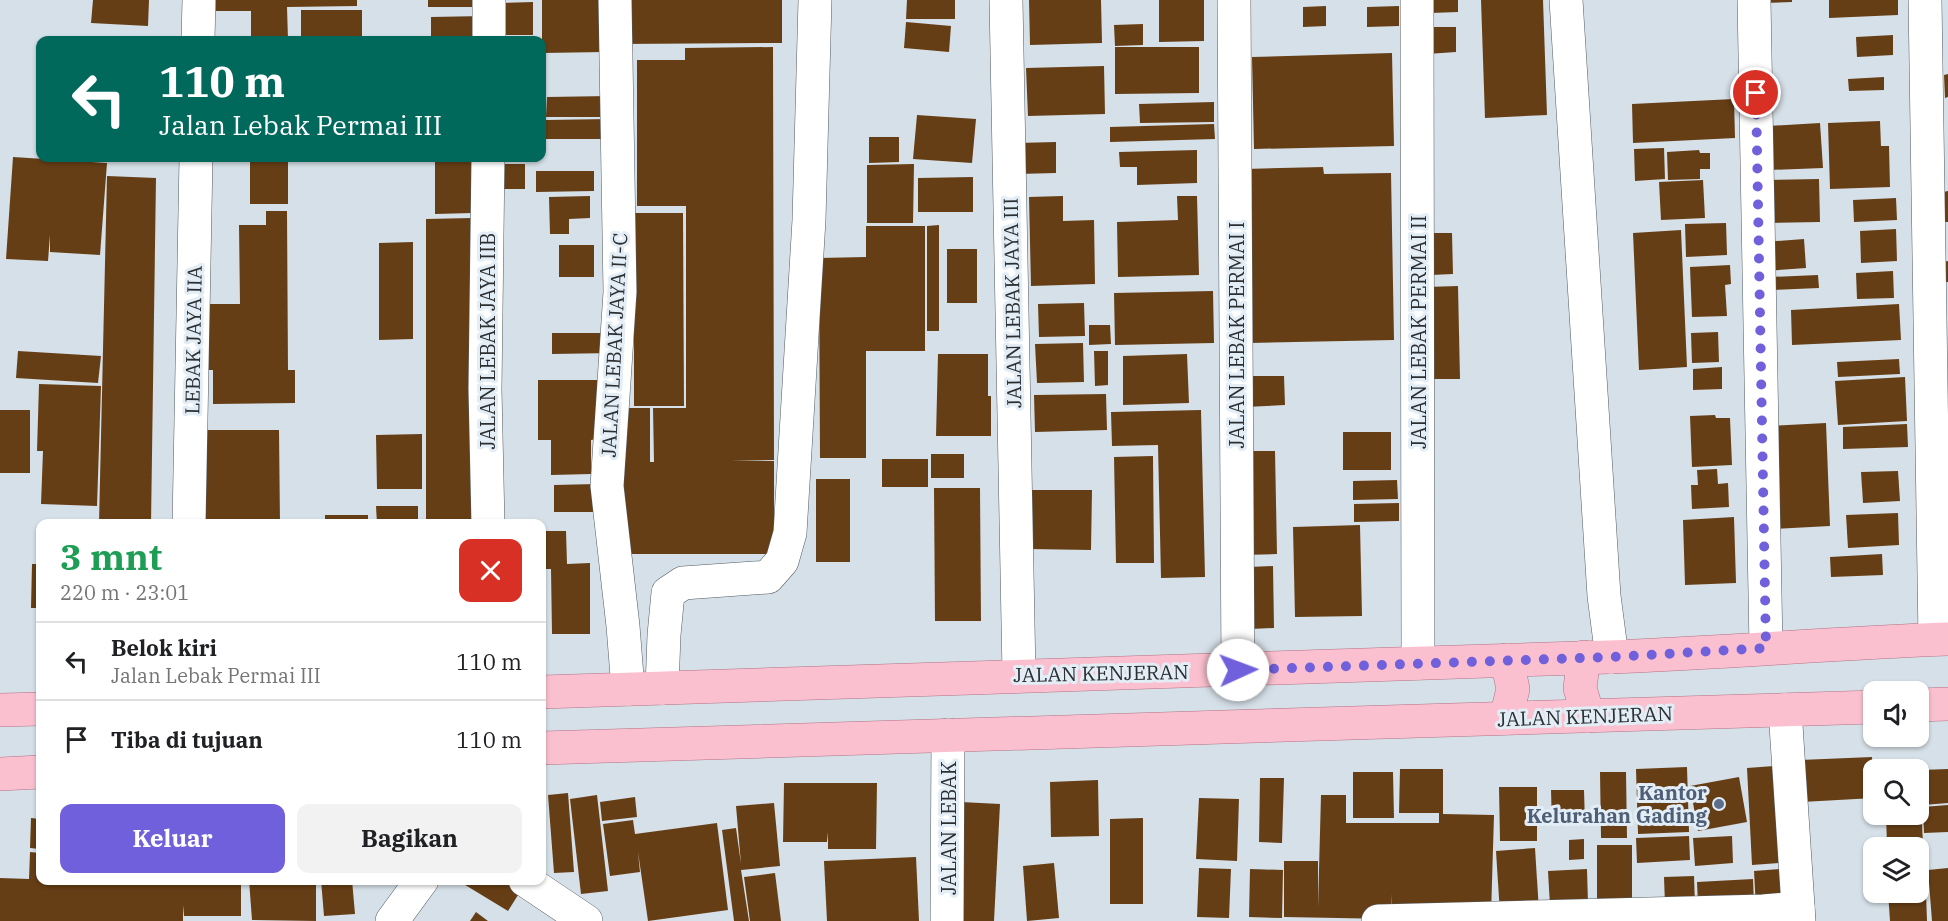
<!DOCTYPE html>
<html lang="id">
<head>
<meta charset="utf-8">
<style>
	:root { --surface:#fff; --page:#f2f2f2; --text:#202124; --muted:#757577; --line:#e0e0e0; --accent:#7160db }
	body { margin:0; font-family:"IBM Plex Serif",serif; background:var(--page); color:var(--text); height:100vh; display:flex; flex-direction:column; font-size:22px; white-space:nowrap }
	* { box-sizing:border-box; margin:0 }
	p { font-size:20px; color:var(--muted) }
	.icon { flex:none; width:33px; height:33px; fill:none; stroke:currentColor; stroke-width:2; stroke-linecap:round; stroke-linejoin:round }
	.map { position:relative; flex:1; overflow:hidden }
	.side { position:absolute; left:36px; top:519px; width:510px; height:366px; display:flex; flex-direction:column; background:var(--surface); border-radius:12px; box-shadow:0 2px 4px #0004 }
	.side>* { flex:none }
	.hud { position:absolute; left:36px; top:36px; width:510px; height:126px; border-radius:12px; box-shadow:0 2px 4px #0004; background:#00695c; color:#fff; overflow:hidden }
	.controls { position:absolute; left:1863px; top:681px; display:grid; gap:12px }
	.controls a { display:grid; place-items:center; width:66px; height:66px; border-radius:12px; background:var(--surface); box-shadow:0 2px 4px #0004; font-size:30px }
	.pin { position:absolute; display:grid; place-items:center; width:51px; height:51px; color:#fff; margin:-26px; border:3px solid #fff; border-radius:50%; box-shadow:0 2px 6px #0007 }
	.me { position:absolute; width:66px; margin:-33px; rotate:88deg; stroke-linejoin:round; filter:drop-shadow(0 0 4px #0008) }
	.turn { display:flex; align-items:center; gap:21px; height:126px; padding:0 24px; font-size:27px }
	.turn .icon { width:78px; height:78px; stroke-width:2.5 }
	.turn b { display:block; font-size:42px; line-height:51px }
	.round { display:grid; place-items:center; flex:none; width:63px; height:63px; border-radius:12px; background:var(--page) }
	.headline { display:flex; align-items:center; justify-content:space-between; height:102px; padding:0 24px }
	h1 { font-size:36px; font-weight:700; line-height:45px; color:#1e9e55 }
	.action { display:flex; gap:12px; margin-top:auto; padding:12px 24px }
	.action a { flex:1; height:69px; border-radius:12px; background:var(--accent); color:#fff; font-size:24px; font-weight:700; line-height:69px; text-align:center }
	.action a+a { background:var(--page); color:var(--text) }
	ul { padding:0; list-style:none }
	li { display:flex; align-items:center; gap:18px; height:78px; padding:0 24px; border-top:2px solid var(--line) }
	li div { flex:1 }
	li b { display:block; font-size:22px }
	li em { font-style:normal }
	.map>svg:first-child { display:block }
	.building { fill:#663e16 }
	.lines { fill:none; stroke-linecap:round; stroke-linejoin:round }
	.minor-casing { stroke:#525b62; stroke-width:34 }
	.major-casing { stroke:#b17284; stroke-width:34 }
	.minor { stroke:#fff; stroke-width:33 }
	.major { stroke:#fbc0d0; stroke-width:33 }
	.route { stroke:#7160db; stroke-width:10; stroke-dasharray:0 18 }
	.service-dot { fill:#5c6f8a; stroke:#e3edf6; stroke-width:2 }
	.labels { text-anchor:middle; dominant-baseline:central; stroke-width:6; stroke-linejoin:round; paint-order:stroke }
	.street-label { font-size:20px; fill:#2b2f32; stroke:#e3edf6 }
	.service-label { font-size:20px; font-weight:bold; fill:#4e5e75; stroke:#e3edf6; text-anchor:end }
</style>
</head>
<body>
<div class="map">
<svg width="1948" height="921" viewBox="0 0 1948 921">
	<rect width="100%" height="100%" fill="#d6e0e8"/>
	<g class="building">
		<polygon points="93,0 149,0 148,26 91,23"/>
		<polygon points="216,0 357,0 357,6 287,7 288,40 251,40 251,11 216,11"/>
		<rect x="428" y="0" width="53" height="7"/>
		<polygon points="542,0 604,0 604,52 542,53"/>
		<polygon points="619,0 782,0 782,43 619,44"/>
		<polygon points="907,0 955,0 955,19 906,19"/>
		<polygon points="1029,0 1101,0 1102,43 1030,45"/>
		<polygon points="1159,0 1204,0 1204,41 1159,42"/>
		<polygon points="1431,0 1458,0 1458,12 1431,13"/>
		<polygon points="1481,0 1543,0 1547,115 1485,118"/>
		<polygon points="1763,0 1792,0 1792,2 1763,3"/>
		<polygon points="1829,0 1898,0 1898,15 1829,18"/>
		<polygon points="533,2 533,35 499,35 499,3"/>
		<polygon points="1326,6 1326,26 1303,27 1303,7"/>
		<polygon points="1399,6 1399,26 1367,27 1367,7"/>
		<rect x="301" y="10" width="61" height="30"/>
		<polygon points="484,16 484,38 431,38 431,17"/>
		<polygon points="906,22 951,26 949,52 904,48"/>
		<polygon points="1143,24 1143,45 1115,46 1114,25"/>
		<polygon points="1427,27 1456,27 1456,52 1427,54"/>
		<polygon points="1893,35 1893,55 1857,57 1856,37"/>
		<polygon points="773,47 774,460 730,461 774,461 774,554 617,554 617,408 650,408 650,462 654,462 653,408 686,408 686,206 637,206 637,60 685,60 685,48"/>
		<polygon points="1115,47 1199,47 1199,93 1115,94"/>
		<polygon points="1392,53 1394,146 1254,149 1252,57"/>
		<polygon points="1104,66 1105,114 1028,116 1026,68"/>
		<polygon points="1948,74 1948,97 1945,98 1944,75"/>
		<polygon points="1884,77 1884,90 1849,91 1848,79"/>
		<rect x="542" y="95" width="2" height="20"/>
		<polygon points="610,96 610,117 546,117 547,97"/>
		<polygon points="1734,99 1735,138 1633,143 1632,104"/>
		<polygon points="1214,102 1214,122 1140,123 1139,104"/>
		<polygon points="917,115 976,119 972,163 913,159"/>
		<polygon points="610,119 611,139 546,139 546,120"/>
		<polygon points="1880,121 1881,146 1889,146 1890,187 1830,189 1828,123"/>
		<polygon points="1820,123 1823,168 1770,170 1768,126"/>
		<polygon points="1214,124 1215,139 1110,142 1110,127"/>
		<polygon points="869,137 899,137 899,162 869,163"/>
		<polygon points="1056,142 1056,173 1017,174 1017,143"/>
		<polygon points="1664,148 1665,179 1635,181 1634,149"/>
		<polygon points="1197,150 1197,183 1137,185 1137,167 1120,167 1119,152"/>
		<polygon points="1699,150 1700,153 1710,153 1710,169 1700,169 1700,179 1668,180 1667,152"/>
		<polygon points="13,157 107,163 100,255 50,252 50,235 48,261 6,259"/>
		<polygon points="99,158 144,158 144,162 99,159"/>
		<rect x="250" y="158" width="38" height="46"/>
		<polygon points="435,158 472,158 473,213 435,214"/>
		<polygon points="504,158 537,158 537,162 505,162"/>
		<polygon points="498,164 525,164 525,189 499,189"/>
		<polygon points="914,164 913,223 867,223 867,165"/>
		<polygon points="1323,167 1324,174 1391,173 1394,340 1249,343 1245,169"/>
		<polygon points="536,171 594,171 594,191 536,192"/>
		<polygon points="107,176 156,178 151,524 99,524"/>
		<polygon points="973,177 973,212 918,212 918,178"/>
		<polygon points="1819,179 1820,222 1765,223 1764,180"/>
		<polygon points="1703,180 1705,218 1661,220 1659,182"/>
		<polygon points="1948,191 1948,222 1945,222 1943,192"/>
		<polygon points="590,196 590,218 569,219 569,234 550,234 549,197"/>
		<polygon points="1063,196 1063,221 1094,220 1095,284 1031,286 1029,197"/>
		<polygon points="1177,196 1197,196 1199,275 1118,277 1117,222 1178,220"/>
		<polygon points="1896,198 1897,220 1854,222 1853,200"/>
		<polygon points="266,211 287,211 288,370 295,370 295,403 213,404 213,370 199,370 199,304 240,304 239,225 266,225"/>
		<polygon points="634,213 683,213 684,406 634,406"/>
		<polygon points="472,218 473,524 426,524 426,219"/>
		<polygon points="1726,223 1727,255 1686,257 1685,224"/>
		<polygon points="939,225 939,331 927,331 927,226"/>
		<polygon points="866,226 925,226 925,351 866,351 866,458 820,458 819,258 866,257"/>
		<polygon points="1896,229 1897,261 1861,263 1860,231"/>
		<polygon points="1681,230 1687,367 1639,370 1633,233"/>
		<polygon points="1430,233 1452,233 1453,274 1431,275"/>
		<polygon points="1804,239 1806,268 1765,271 1763,242"/>
		<polygon points="413,242 413,339 379,340 379,243"/>
		<rect x="559" y="245" width="35" height="32"/>
		<rect x="947" y="249" width="30" height="54"/>
		<polygon points="1948,261 1948,282 1944,282 1942,262"/>
		<polygon points="1730,265 1731,284 1725,285 1727,316 1692,317 1690,267"/>
		<polygon points="1893,271 1894,298 1857,299 1856,273"/>
		<polygon points="1818,275 1819,288 1771,290 1770,277"/>
		<polygon points="1458,286 1460,379 1427,379 1426,287"/>
		<polygon points="1213,291 1214,343 1115,345 1114,293"/>
		<polygon points="1084,303 1085,336 1039,337 1038,304"/>
		<polygon points="1899,304 1901,340 1792,345 1791,310"/>
		<polygon points="1089,325 1110,325 1111,344 1089,345"/>
		<polygon points="1718,332 1719,362 1692,363 1691,333"/>
		<polygon points="552,333 613,333 613,353 552,354"/>
		<polygon points="1083,343 1084,382 1037,383 1035,344"/>
		<polygon points="18,351 101,356 98,383 16,378"/>
		<polygon points="1094,351 1108,351 1108,385 1095,386"/>
		<polygon points="938,354 988,354 988,396 991,396 991,436 936,436"/>
		<polygon points="1187,354 1189,403 1123,405 1123,356"/>
		<polygon points="1899,359 1900,374 1838,377 1837,362"/>
		<polygon points="1722,367 1722,389 1693,390 1693,369"/>
		<polygon points="1244,376 1284,376 1285,405 1245,407"/>
		<polygon points="1905,377 1907,421 1838,425 1835,381"/>
		<polygon points="538,380 598,380 598,439 591,440 591,474 551,475 551,440 538,440"/>
		<polygon points="39,384 101,386 97,506 41,504 43,451 37,451"/>
		<polygon points="1106,394 1107,430 1035,432 1034,395"/>
		<rect x="0" y="410" width="30" height="63"/>
		<polygon points="1201,410 1205,577 1161,578 1158,445 1112,446 1111,412"/>
		<polygon points="1715,415 1716,418 1730,418 1732,465 1692,467 1690,416"/>
		<polygon points="1826,423 1830,526 1772,529 1768,426"/>
		<polygon points="1907,424 1908,447 1843,449 1843,427"/>
		<polygon points="196,430 279,430 280,524 195,524"/>
		<rect x="1343" y="432" width="48" height="38"/>
		<polygon points="422,434 422,489 377,489 376,435"/>
		<polygon points="1240,451 1275,451 1277,554 1242,555"/>
		<rect x="931" y="454" width="33" height="24"/>
		<polygon points="1153,456 1154,563 1116,563 1114,457"/>
		<rect x="882" y="459" width="46" height="28"/>
		<polygon points="1717,469 1718,484 1728,483 1729,507 1692,509 1691,485 1698,485 1697,470"/>
		<polygon points="1898,471 1900,501 1863,503 1861,472"/>
		<rect x="816" y="479" width="34" height="83"/>
		<polygon points="1397,480 1398,499 1353,500 1353,481"/>
		<polygon points="596,484 596,512 554,512 554,485"/>
		<polygon points="934,488 980,488 981,621 935,621"/>
		<polygon points="1029,490 1092,490 1091,550 1029,549"/>
		<polygon points="1399,503 1399,521 1354,522 1354,504"/>
		<polygon points="376,506 418,506 418,524 377,524"/>
		<polygon points="1898,513 1899,545 1848,548 1846,515"/>
		<rect x="325" y="515" width="43" height="9"/>
		<polygon points="1734,517 1736,583 1685,585 1683,520"/>
		<polygon points="1360,525 1362,616 1295,617 1293,527"/>
		<polygon points="542,531 566,531 567,564 590,563 590,634 552,634 551,569 542,569"/>
		<polygon points="1882,554 1883,575 1831,577 1830,557"/>
		<polygon points="32,564 40,564 40,608 31,608"/>
		<polygon points="1273,566 1274,628 1250,629 1249,567"/>
		<polygon points="1872,757 1874,798 1802,802 1800,760"/>
		<polygon points="1774,766 1779,863 1752,865 1747,768"/>
		<polygon points="1687,767 1689,832 1638,834 1636,769"/>
		<polygon points="1400,769 1443,769 1443,814 1494,815 1491,915 1392,920 1391,894 1391,919 1284,917 1284,861 1318,861 1318,907 1321,795 1346,795 1346,823 1439,823 1439,813 1399,813"/>
		<polygon points="1948,769 1948,803 1923,805 1921,770"/>
		<polygon points="1353,772 1393,772 1394,818 1353,818"/>
		<polygon points="1600,772 1626,772 1627,838 1601,838"/>
		<polygon points="1739,777 1747,822 1698,831 1690,786"/>
		<polygon points="1260,778 1284,778 1282,843 1259,842"/>
		<polygon points="1920,779 1923,845 1887,846 1886,814 1918,814 1918,780"/>
		<polygon points="1098,780 1099,836 1051,837 1050,782"/>
		<polygon points="784,783 877,783 876,849 828,849 828,832 827,842 783,842"/>
		<polygon points="1499,787 1537,787 1537,841 1500,841"/>
		<polygon points="1551,790 1584,790 1585,824 1552,825"/>
		<polygon points="568,793 574,872 554,873 548,795"/>
		<polygon points="597,795 608,891 581,894 570,799"/>
		<polygon points="635,797 637,817 602,821 600,802"/>
		<polygon points="1199,798 1239,799 1237,861 1196,859"/>
		<polygon points="961,802 1000,804 994,921 955,921"/>
		<polygon points="774,803 780,866 741,870 749,921 734,921 722,830 736,828 741,864 736,806"/>
		<polygon points="1948,805 1948,832 1924,833 1923,807"/>
		<polygon points="31,818 40,819 40,849 30,848"/>
		<polygon points="1143,818 1143,904 1110,904 1110,819"/>
		<polygon points="633,820 635,834 717,823 728,910 648,921 638,852 640,872 610,876 603,824"/>
		<polygon points="1689,836 1690,860 1637,863 1636,838"/>
		<polygon points="1732,836 1733,863 1695,866 1693,838"/>
		<polygon points="1584,839 1584,859 1569,860 1569,840"/>
		<rect x="1597" y="845" width="35" height="62"/>
		<polygon points="1535,848 1539,911 1500,914 1496,851"/>
		<polygon points="30,852 40,853 40,880 241,880 241,916 184,916 183,905 183,921 0,921 0,878 29,879"/>
		<polygon points="916,857 919,921 827,921 824,861"/>
		<polygon points="1054,863 1059,918 1027,921 1023,866"/>
		<polygon points="1925,865 1927,921 1890,921 1888,892 1918,892 1918,866"/>
		<polygon points="1199,868 1231,869 1229,918 1197,917"/>
		<polygon points="1948,868 1948,921 1932,921 1928,870"/>
		<polygon points="1250,869 1283,870 1282,918 1249,917"/>
		<polygon points="1587,869 1588,904 1550,906 1548,871"/>
		<polygon points="1781,869 1783,906 1756,908 1754,871"/>
		<polygon points="775,873 781,921 750,921 744,877"/>
		<polygon points="1694,876 1695,905 1665,905 1664,877"/>
		<polygon points="1753,879 1754,903 1698,905 1697,882"/>
		<polygon points="249,880 316,880 316,921 252,920"/>
		<polygon points="321,880 352,880 355,914 324,916"/>
		<polygon points="457,880 520,880 514,893 518,895 508,911"/>
		<polygon points="476,912 488,921 470,921"/>
	</g>
	<g class="lines">
		<defs>
			<g id="minor">
				<polyline points="615,0 620,292 607,486 623,626 628,689"/>
				<polyline points="1006,0 1019,675"/>
				<polyline points="1234,0 1238,670"/>
				<polyline points="1417,0 1418,663"/>
				<polyline points="1566,0 1604,596 1612,657"/>
				<polyline points="1754,0 1766,648"/>
				<polyline points="1925,0 1935,639"/>
				<polyline points="198,40 199,0"/>
				<polyline points="489,40 489,0"/>
				<polyline points="488,158 485,389 488,524"/>
				<polyline points="189,524 196,158"/>
				<polyline points="662,688 664,635 668,593 683,583 768,577 782,561 790,533 809,220 815,0"/>
				<polyline points="1785,710 1799,921"/>
				<polyline points="525,880 586,921"/>
				<polyline points="392,921 422,880"/>
				<polyline points="947,921 948,735"/>
				<polyline points="1378,921 1763,911 1798,908"/>
			</g>
			<g id="major">
				<polyline points="1584,657 1580,688 1588,716"/>
				<path d="M542 692C897 679 1253 668 1609 657 1722 653 1835 643 1948 639"/>
				<polyline points="1918,705 1948,704"/>
				<polyline points="0,710 40,709"/>
				<polyline points="1506,718 1513,689 1507,660"/>
				<polyline points="542,748 1874,707"/>
				<polyline points="0,774 40,772"/>
			</g>
		</defs>
		<use href="#minor" class="minor-casing"/>
		<use href="#major" class="major-casing"/>
		<use href="#minor" class="minor"/>
		<use href="#major" class="major"/>
	</g>
	<g class="lines">
		<polyline class="route" points="1238,670 1612,657 1766,648 1756,93"/>
	</g>
	<circle class="service-dot" cx="1719" cy="804" r="6"/>
	<g class="labels">
		<g class="street-label">
			<text transform="translate(1012 303) rotate(-91)">JALAN LEBAK JAYA III</text>
			<text transform="translate(1418 332) rotate(-90)">JALAN LEBAK PERMAI II</text>
			<text transform="translate(1236 335) rotate(-90)">JALAN LEBAK PERMAI I</text>
			<text transform="translate(193 340) rotate(-89)">LEBAK JAYA IIA</text>
			<text transform="translate(487 341) rotate(-90)">JALAN LEBAK JAYA IIB</text>
			<text transform="translate(614 345) rotate(-87)">JALAN LEBAK JAYA II-C</text>
			<text transform="translate(1101 673) rotate(-1)">JALAN KENJERAN</text>
			<text transform="translate(1585 716) rotate(-2)">JALAN KENJERAN</text>
			<text transform="translate(948 828) rotate(-90)">JALAN LEBAK</text>
		</g>
		<g class="service-label">
			<text x="1707" y="792">Kantor<tspan x="1707" dy="23">Kelurahan Gading</tspan></text>
		</g>
	</g>
</svg>
<div class="controls">
<a><svg class="icon" aria-label="sound" viewBox="0 0 24 24"><path d="M4 9h4l5-4v14l-5-4H4zM17 9q2 3 0 6"/></svg></a>
<a><svg class="icon" aria-label="search" viewBox="0 0 24 24"><circle cx="10" cy="10" r="6"/><path d="M15 15l6 6"/></svg></a>
<a><svg class="icon" aria-label="layers" viewBox="0 0 24 24"><path d="M12 4l9 5-9 5-9-5zM3 14l9 5 9-5"/></svg></a>
</div>
<div class="pin" style="left:1756px;top:93px;background:#d93025"><svg class="icon" aria-label="arrive" viewBox="0 0 24 24"><path d="M6 21V4h12l-3 4 3 4H6"/></svg></div>
<svg class="me" style="left:1238px;top:670px" viewBox="-20 -20 40 40"><circle r="19" fill="#fff"/><path d="M0-13L10 11 0 6-10 11z" fill="#7160db"/></svg>
<div class="hud">
<div class="turn"><svg class="icon" aria-label="left" viewBox="0 0 24 24"><path d="M17 20v-9H6M10 6l-5 5 5 5"/></svg><div><b>110 m</b>Jalan Lebak Permai III</div></div>
</div>
<section class="side">
<div class="headline"><div><h1>3 mnt</h1><p>220 m · 23:01</p></div><a class="round" style="background:#d93025;color:#fff"><svg class="icon" aria-label="close" viewBox="0 0 24 24"><path d="M6 6l12 12M18 6L6 18"/></svg></a></div>
<ul>
<li><svg class="icon" aria-label="left" viewBox="0 0 24 24"><path d="M17 20v-9H6M10 6l-5 5 5 5"/></svg><div><b>Belok kiri</b><p>Jalan Lebak Permai III</p></div><em>110 m</em></li>
<li><svg class="icon" aria-label="arrive" viewBox="0 0 24 24"><path d="M6 21V4h12l-3 4 3 4H6"/></svg><div><b>Tiba di tujuan</b></div><em>110 m</em></li>
</ul>
<div class="action"><a>Keluar</a><a>Bagikan</a></div>
</section>
</div>
</body>
</html>
